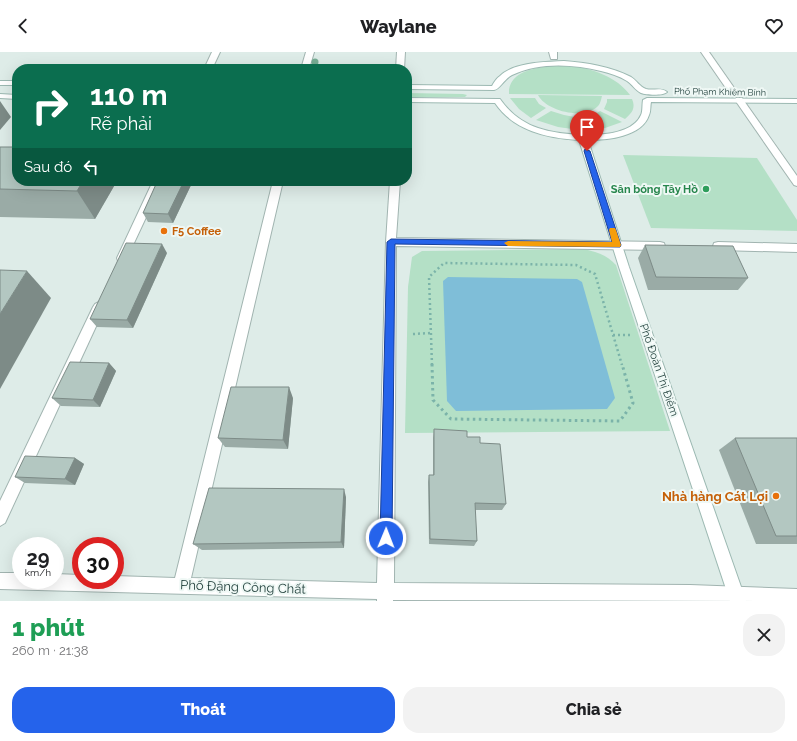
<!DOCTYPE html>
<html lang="vi">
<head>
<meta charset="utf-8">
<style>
	:root { --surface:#fff; --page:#f2f2f2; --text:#202124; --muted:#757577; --accent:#2563eb }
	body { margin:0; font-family:Raleway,sans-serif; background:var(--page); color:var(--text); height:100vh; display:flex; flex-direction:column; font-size:15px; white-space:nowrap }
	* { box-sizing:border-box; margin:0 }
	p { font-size:13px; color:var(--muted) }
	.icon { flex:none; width:22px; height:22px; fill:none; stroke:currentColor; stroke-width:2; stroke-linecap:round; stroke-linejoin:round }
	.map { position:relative; height:549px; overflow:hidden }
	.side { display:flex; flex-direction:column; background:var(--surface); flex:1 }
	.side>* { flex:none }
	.top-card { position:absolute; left:12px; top:12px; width:400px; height:122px; border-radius:16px; box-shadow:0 4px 16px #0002; background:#0b6e4f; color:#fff; overflow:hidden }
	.speed { position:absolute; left:12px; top:485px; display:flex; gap:8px; font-size:20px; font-weight:700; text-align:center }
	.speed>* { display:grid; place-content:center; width:52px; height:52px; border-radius:50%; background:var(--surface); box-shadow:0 4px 16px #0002; line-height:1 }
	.speed small { font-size:10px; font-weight:400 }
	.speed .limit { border:6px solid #d22; background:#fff; color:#111 }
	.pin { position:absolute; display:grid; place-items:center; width:34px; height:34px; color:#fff; margin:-41px -17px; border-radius:50% 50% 50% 0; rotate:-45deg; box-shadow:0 0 4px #0007 }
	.pin .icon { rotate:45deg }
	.me { position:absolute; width:44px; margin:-22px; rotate:1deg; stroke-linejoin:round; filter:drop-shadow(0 0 3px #0008) }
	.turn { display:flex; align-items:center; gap:14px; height:84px; padding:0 12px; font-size:18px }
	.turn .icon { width:52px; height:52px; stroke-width:2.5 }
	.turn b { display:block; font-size:28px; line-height:34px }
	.then { display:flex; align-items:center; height:38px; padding:0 12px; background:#0003; gap:8px; font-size:15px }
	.round { display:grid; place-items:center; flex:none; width:42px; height:42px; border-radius:16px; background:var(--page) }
	.head { display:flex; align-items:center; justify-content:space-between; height:68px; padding:0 12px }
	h1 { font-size:24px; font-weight:800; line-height:30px; color:#1e9e55 }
	.action { display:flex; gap:8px; margin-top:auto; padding:8px 12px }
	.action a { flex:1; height:46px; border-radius:16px; background:var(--accent); color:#fff; font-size:16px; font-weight:800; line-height:46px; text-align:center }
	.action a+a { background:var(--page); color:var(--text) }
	header { display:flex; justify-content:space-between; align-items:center; height:52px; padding:0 12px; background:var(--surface); font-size:18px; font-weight:800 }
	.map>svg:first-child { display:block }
	.green { fill:#b4e0c6 }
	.water { fill:#7fbed8 }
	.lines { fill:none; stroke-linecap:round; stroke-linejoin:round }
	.street-casing { stroke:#a1b4b0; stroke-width:2 }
	.secondary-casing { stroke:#9cb9b2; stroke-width:2 }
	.path-far1 { stroke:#7bb3a9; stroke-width:2.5; stroke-dasharray:2 3; stroke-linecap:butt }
	.path { stroke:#7bb3a9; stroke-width:3; stroke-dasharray:2.5 3.5; stroke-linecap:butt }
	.street { fill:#fff; fill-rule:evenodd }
	.secondary { fill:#fff; fill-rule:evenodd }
	.tree { fill:#77ad94 }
	.wall { fill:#9aaba6 }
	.shaded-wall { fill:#7d8b87 }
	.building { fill:#b3c7c1; stroke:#7d8b87 }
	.route { fill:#2563eb; stroke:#184099 }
	.slow { fill:#f59e0b }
	.leisure-dot { fill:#2e9e5b; stroke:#eff8f5; stroke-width:1.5 }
	.food-dot { fill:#e8710a; stroke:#eff8f5; stroke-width:1.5 }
	.labels { text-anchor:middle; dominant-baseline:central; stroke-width:4; stroke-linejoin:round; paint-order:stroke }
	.far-street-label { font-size:9px; fill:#1e3d39; stroke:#eff8f5 }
	.leisure-label { font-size:11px; font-weight:bold; fill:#27864d; stroke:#eff8f5; text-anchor:end }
	.food-label { font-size:11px; font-weight:bold; fill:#c56008; stroke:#eff8f5; text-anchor:start }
	.street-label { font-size:11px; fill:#1e3d39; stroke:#eff8f5 }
	.near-food-label { font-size:13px; font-weight:bold; fill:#c56008; stroke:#eff8f5; text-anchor:end }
	.near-street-label { font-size:13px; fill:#1e3d39; stroke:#eff8f5 }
</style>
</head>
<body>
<header><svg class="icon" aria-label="back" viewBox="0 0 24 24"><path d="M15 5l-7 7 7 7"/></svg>Waylane<svg class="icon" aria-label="heart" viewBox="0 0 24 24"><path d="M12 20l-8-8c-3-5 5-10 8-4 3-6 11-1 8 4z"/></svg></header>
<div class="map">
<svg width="797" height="549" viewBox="0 0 797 549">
	<rect width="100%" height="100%" fill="#deece8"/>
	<g class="green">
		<path d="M570 13C592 17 616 24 630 43L509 42C508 14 550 14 570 13Z"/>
		<polygon points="407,41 463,42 467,43 465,45 407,45"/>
		<path d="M538 43 602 44C601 48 600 53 597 55 583 68 546 59 538 43Z"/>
		<polygon points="510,46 535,46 539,52 546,56 531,66 519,57"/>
		<path d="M607 47H632C636 56 632 61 625 67L604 57 607 50Z"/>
		<polygon points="551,59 564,63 575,65 579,78 558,75 536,68"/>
		<polygon points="600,59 622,70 605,76 585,78 582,64 594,63"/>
		<polygon points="623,103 757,106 797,168 797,179 651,176"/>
		<path d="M584 197C597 200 607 203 616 213L670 379 405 381 408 235 412 205 422 199Z"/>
	</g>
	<polygon class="water" points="448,225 577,227 582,230 615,346 607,357 456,359 447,349 443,229"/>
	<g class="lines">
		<defs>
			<g id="street">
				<polygon points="212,0 220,0 212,17 204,17"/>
				<polygon points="306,0 314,0 309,17 301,17"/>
				<polygon points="397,0 405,0 404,17 396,17"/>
				<polygon points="549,0 557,0 557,7 551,7"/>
				<polygon points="701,0 709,0 737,40 736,42 730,42"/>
				<polygon points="736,46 742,46 797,124 797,134 794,133 735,48"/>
				<polygon points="153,129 163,129 127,206 126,209 118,209 117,206"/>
				<polygon points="273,129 283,129 191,526 377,531 386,190 390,129 400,129 396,186 660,190 664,191 665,194 664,197 660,198 396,194 394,531 690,533 797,537 797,549 393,548 393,549 377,549 377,547 0,537 0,521 21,521 21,528 55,528 55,522 81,523 81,528 115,528 115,524 175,526"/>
				<polygon points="718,190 797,192 797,200 718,198 714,197 713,194 714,191"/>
				<polygon points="99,250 103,252 105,255 5,471 0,474 0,449 93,255 95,252"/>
			</g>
			<g id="secondary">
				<path d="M564 9C587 11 610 14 631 25 636 28 640 35 646 37 653 39 661 35 667 40 663 44 646 43 641 41 635 38 632 32 627 29 619 24 610 21 601 19 573 12 539 10 512 23 504 27 500 37 494 38L407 37V33L492 34C494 30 497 26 500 24 514 10 545 10 564 9Z"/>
				<rect x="0" y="29" width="17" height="4"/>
				<polygon points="0,42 17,43 17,47 0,46"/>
				<path d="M407 46 497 47H500C509 60 523 71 538 76 561 84 629 91 641 63 643 59 642 53 643 48L647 46 797 47V51L651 50C650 54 651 59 649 63 642 85 607 88 588 88L629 215 746 549H730L619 215 579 88C547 86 514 79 495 51L407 50Z"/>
			</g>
		</defs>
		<use href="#street" class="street-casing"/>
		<use href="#secondary" class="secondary-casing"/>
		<g class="path-far1">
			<polyline points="413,282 431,281"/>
			<polyline points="613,283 632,283"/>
			<polyline points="432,313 429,225 444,211 576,213 595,222 622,313"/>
		</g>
		<polyline class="path" points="432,312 433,348 451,367 620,369 633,351 622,312"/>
		<use href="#street" class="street"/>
		<use href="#secondary" class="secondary"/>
	</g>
	<circle class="tree" cx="315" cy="10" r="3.5"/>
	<g class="wall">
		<polygon points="0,95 117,129 95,167 0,165"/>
		<polygon points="156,129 191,129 192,131 173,171 148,170 143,161 157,132 156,130"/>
		<polygon points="645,193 748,226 738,238 648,238 638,206"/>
		<polygon points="167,201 133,276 97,275 90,267"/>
		<polygon points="109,311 116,319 100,355 61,354 52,346"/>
		<polygon points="293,346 288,397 225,395 218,386"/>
		<polygon points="434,377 467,385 480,391 506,452 502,458 475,458 477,489 474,494 429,492 428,430 429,423 433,423 433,386"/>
		<polygon points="735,386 797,386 797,492 756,492 719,398"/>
		<polygon points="75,406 84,412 75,433 25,431 15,425"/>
		<polygon points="346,445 344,496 202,498 193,492"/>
	</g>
	<g class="shaded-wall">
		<polygon points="0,49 11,65 0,78"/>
		<polygon points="83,129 117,129 95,167 77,139"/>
		<polygon points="184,129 191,129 192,131 173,171 168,162"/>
		<polygon points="162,192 167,201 133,276 127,268"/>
		<polygon points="27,219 51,246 0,337 0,262"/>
		<polygon points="109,311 116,319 100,355 93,348"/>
		<polygon points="289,335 293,346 288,397 283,388"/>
		<polygon points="75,406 84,412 75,433 65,427"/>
		<polygon points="344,437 346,445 344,496 341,490"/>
	</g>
	<g class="building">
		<polygon points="0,95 17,95 17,129 83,129 77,139 0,137"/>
		<polygon points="156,129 184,129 168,162 143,161 157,130 156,130"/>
		<polygon points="126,191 162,192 127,268 90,267"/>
		<polygon points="645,193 733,194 748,226 656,225"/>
		<polygon points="0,218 27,219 0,262"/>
		<polygon points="70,310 109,311 93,348 52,346"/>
		<polygon points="231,335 289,335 283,388 218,386"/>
		<polygon points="434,377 467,379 467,385 480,385 480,391 500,392 506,452 475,451 477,489 430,487 429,423 434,423"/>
		<polygon points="735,386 797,386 797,484 776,484"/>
		<polygon points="25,404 75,406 65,427 15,425"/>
		<polygon points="209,436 344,437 341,490 193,492"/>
	</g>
	<polygon class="route" points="585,97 590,99 621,193 620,195 395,192 392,486 390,490 386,492 382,490 380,486 387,190 391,187 612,190 584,99"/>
	<polygon class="slow" points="610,176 615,176 616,178 621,193 620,195 508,194 504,191 508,189 612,190 609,178"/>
	<circle class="leisure-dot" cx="706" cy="137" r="4"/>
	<g class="food-dot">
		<circle cx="164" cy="179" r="4"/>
		<circle cx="776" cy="444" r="4"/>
	</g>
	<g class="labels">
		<g class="far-street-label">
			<text transform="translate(720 40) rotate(1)">Phố Phạm Khiêm Bính</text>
		</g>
		<g class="leisure-label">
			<text x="698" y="137">Sân bóng Tây Hồ</text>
		</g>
		<g class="food-label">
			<text x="172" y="179">F5 Coffee</text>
		</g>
		<g class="street-label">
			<text transform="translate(659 318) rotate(71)">Phố Đoàn Thị Điểm</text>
		</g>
		<g class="near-food-label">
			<text x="768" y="444">Nhà hàng Cát Lợi</text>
		</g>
		<g class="near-street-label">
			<text transform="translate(243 535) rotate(2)">Phố Đặng Công Chất</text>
		</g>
	</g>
</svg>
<div class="speed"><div>29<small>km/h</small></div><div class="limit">30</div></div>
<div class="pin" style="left:587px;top:99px;background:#d93025"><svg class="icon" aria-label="arrive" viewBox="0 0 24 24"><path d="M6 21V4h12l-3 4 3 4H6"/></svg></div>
<svg class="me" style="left:386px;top:486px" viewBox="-20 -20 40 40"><circle r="17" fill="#2563eb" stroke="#fff" stroke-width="3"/><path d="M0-11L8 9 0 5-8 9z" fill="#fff"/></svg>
<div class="top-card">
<div class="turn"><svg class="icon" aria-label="right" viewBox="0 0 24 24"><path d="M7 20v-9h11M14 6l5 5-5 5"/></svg><div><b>110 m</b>Rẽ phải</div></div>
<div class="then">Sau đó<svg class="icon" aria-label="left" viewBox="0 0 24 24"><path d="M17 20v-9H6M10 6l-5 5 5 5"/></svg></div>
</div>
</div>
<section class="side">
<div class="head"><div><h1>1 phút</h1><p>260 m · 21:38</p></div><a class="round"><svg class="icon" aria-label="close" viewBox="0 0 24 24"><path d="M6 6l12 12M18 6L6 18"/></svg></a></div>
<div class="action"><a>Thoát</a><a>Chia sẻ</a></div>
</section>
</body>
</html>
